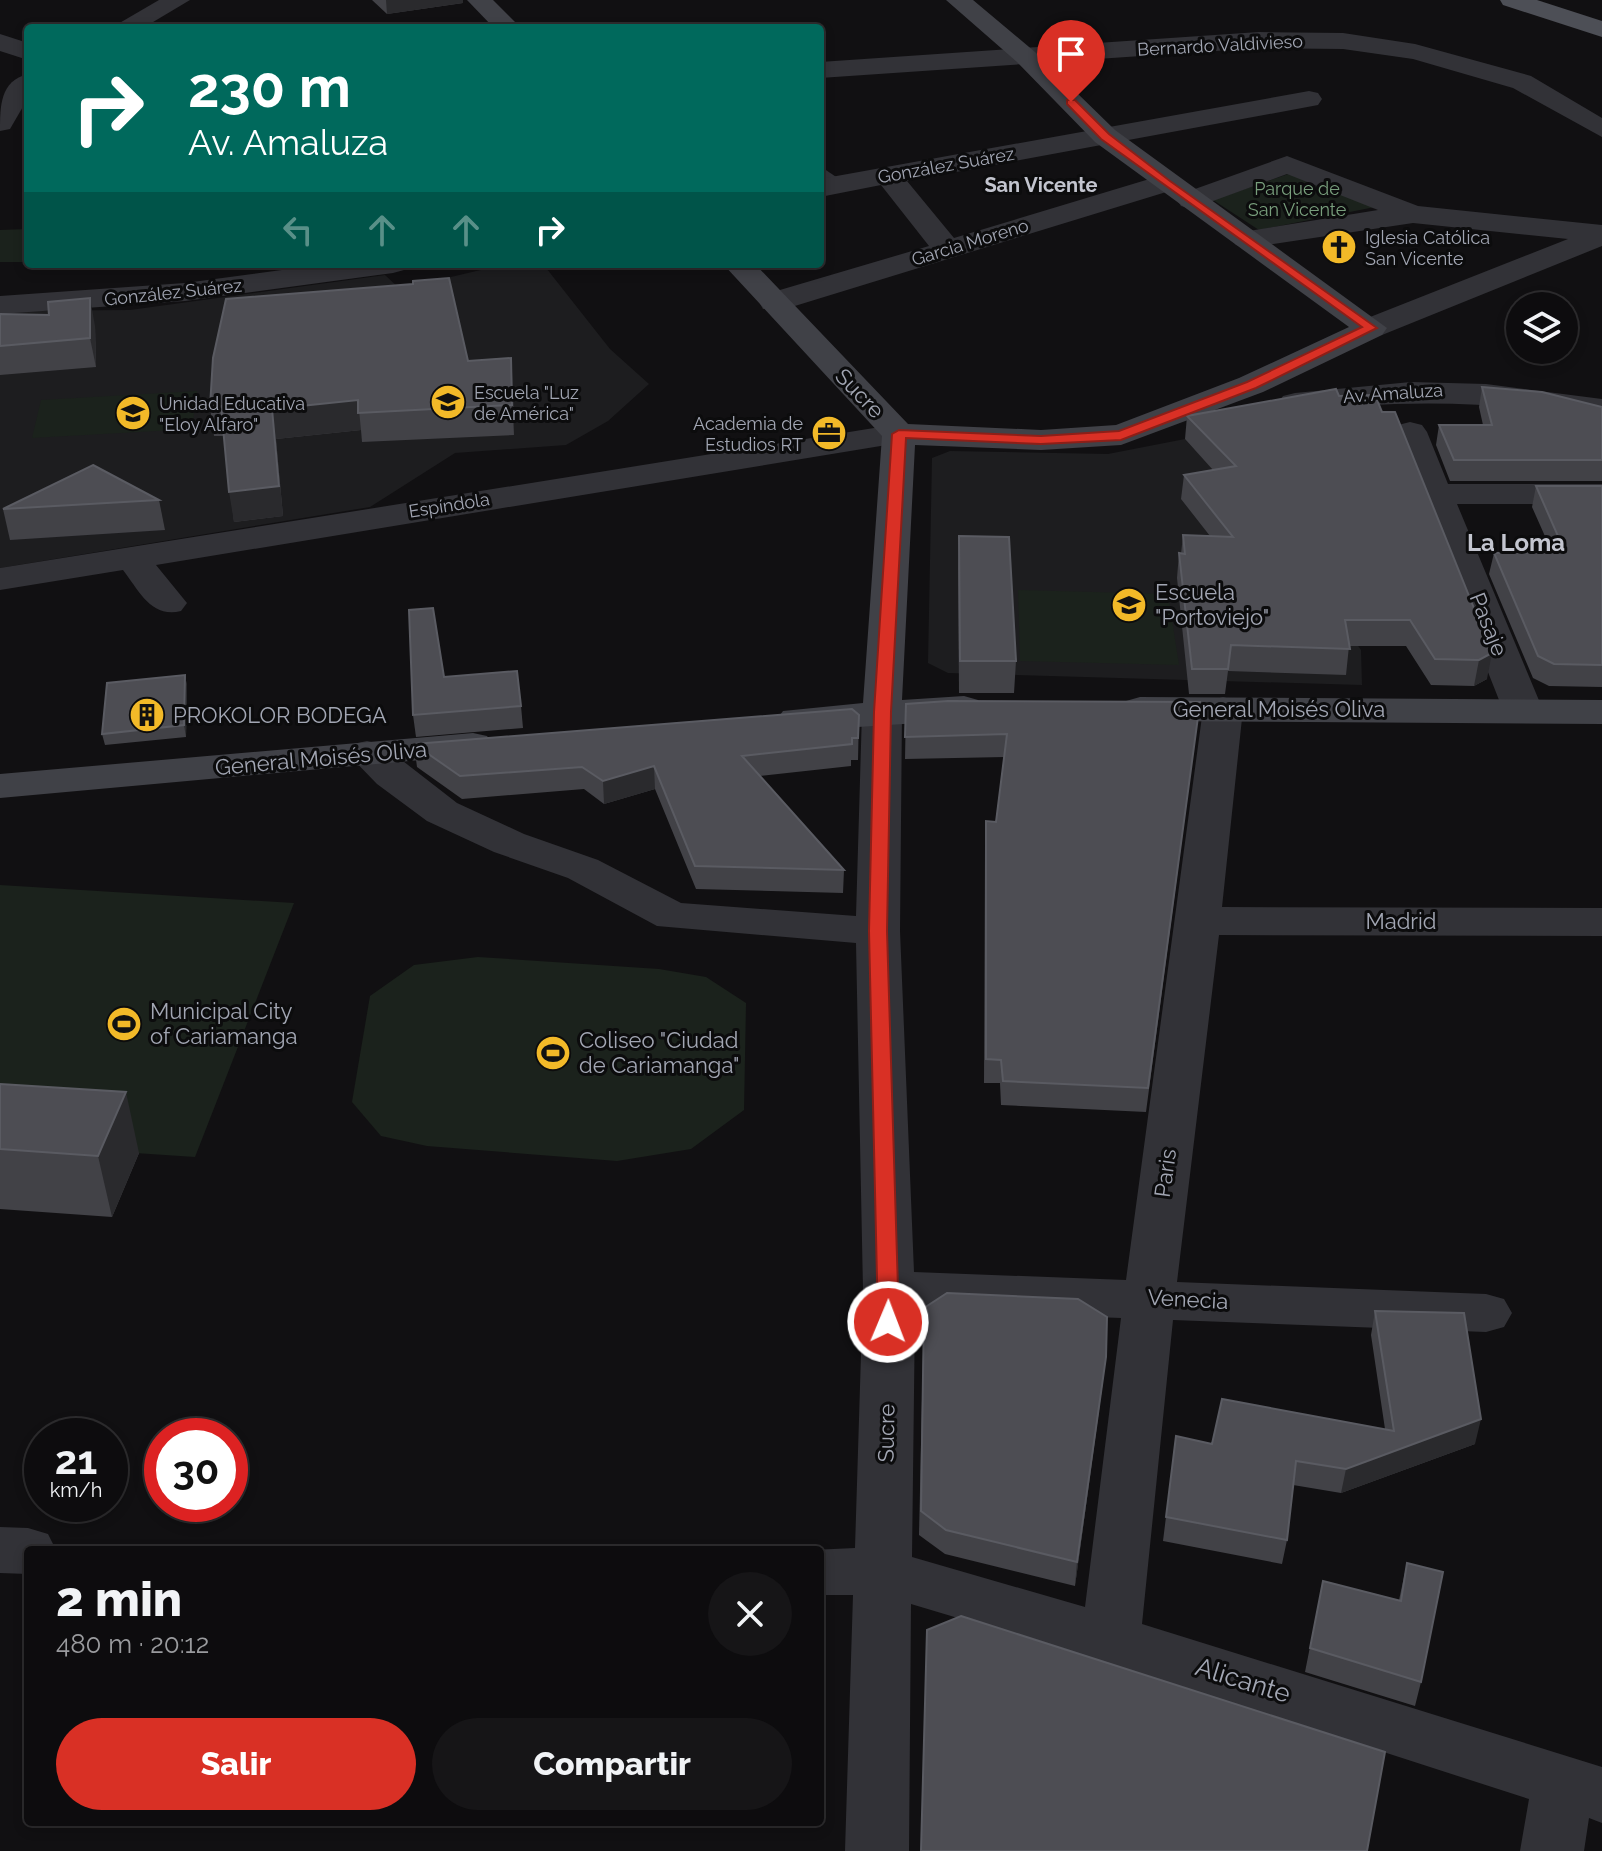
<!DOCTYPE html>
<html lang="es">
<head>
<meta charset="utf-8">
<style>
	:root { --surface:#0d0c0e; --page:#161517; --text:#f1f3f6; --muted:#9a9b9e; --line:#2d2c2e; --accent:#d93025 }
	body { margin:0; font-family:Raleway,sans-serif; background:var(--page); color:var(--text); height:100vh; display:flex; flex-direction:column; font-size:30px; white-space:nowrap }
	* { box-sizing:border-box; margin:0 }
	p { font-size:26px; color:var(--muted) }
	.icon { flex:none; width:44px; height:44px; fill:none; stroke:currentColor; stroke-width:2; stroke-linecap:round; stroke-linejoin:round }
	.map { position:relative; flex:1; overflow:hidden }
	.details { position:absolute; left:24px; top:1546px; width:800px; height:280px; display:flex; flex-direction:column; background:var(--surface); border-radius:8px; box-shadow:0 4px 12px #0003,0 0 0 2px var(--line) }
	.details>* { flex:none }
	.hud { position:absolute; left:24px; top:24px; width:800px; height:244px; border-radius:8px; box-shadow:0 4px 12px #0003,0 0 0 2px var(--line); background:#00695c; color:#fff; overflow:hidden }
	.tools { position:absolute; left:1506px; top:292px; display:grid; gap:16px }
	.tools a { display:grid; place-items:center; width:72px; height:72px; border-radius:50%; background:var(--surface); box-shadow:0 4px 12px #0003,0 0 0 2px var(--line); font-size:40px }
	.speed { position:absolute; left:24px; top:1418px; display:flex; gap:16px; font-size:40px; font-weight:700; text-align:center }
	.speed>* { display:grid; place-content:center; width:104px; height:104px; border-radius:50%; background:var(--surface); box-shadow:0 4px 12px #0003,0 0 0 2px var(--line); line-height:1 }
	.speed small { font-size:20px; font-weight:400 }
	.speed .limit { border:12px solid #d22; background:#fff; color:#111 }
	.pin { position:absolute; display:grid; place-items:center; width:68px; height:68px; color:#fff; margin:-82px -34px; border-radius:50% 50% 50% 0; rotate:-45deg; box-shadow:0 0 8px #0007 }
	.pin .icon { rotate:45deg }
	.me { position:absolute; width:88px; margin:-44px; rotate:1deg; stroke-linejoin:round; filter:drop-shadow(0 0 6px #0008) }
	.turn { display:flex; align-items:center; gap:28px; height:168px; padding:0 32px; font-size:36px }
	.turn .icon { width:104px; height:104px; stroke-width:2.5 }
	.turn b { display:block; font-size:56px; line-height:68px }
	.lanes { display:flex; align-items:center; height:76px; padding:0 32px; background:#0003; justify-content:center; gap:40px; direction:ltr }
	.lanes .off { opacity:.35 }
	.round { display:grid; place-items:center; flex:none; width:84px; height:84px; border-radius:42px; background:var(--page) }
	.head { display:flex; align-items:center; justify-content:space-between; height:136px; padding:0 32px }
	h1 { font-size:48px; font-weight:800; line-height:60px }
	.button { display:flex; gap:16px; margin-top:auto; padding:16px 32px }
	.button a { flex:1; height:92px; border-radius:48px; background:var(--accent); color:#fff; font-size:32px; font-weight:800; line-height:92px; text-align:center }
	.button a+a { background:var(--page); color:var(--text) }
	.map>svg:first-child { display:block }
	.built { fill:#1d1d1f }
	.green { fill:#1b221c }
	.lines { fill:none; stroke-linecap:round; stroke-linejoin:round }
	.pedestrian { fill:#323237; fill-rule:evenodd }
	.minor { fill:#323237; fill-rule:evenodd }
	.tertiary { fill:#323237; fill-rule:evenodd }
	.secondary { fill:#404147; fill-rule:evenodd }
	.primary { fill:#4d4f56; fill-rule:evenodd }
	.wall { fill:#424247 }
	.shaded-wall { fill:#2a2a2d }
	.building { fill:#4d4d53; stroke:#5a5b62; stroke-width:2 }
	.route { fill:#d93025; stroke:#8d1f18; stroke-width:2 }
	.labels { text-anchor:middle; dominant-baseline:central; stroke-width:6; stroke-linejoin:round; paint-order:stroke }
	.far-street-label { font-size:18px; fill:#a2a6b3; stroke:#0c0c0d }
	.far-park-label { font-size:18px; fill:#789e7c; stroke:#0c0c0d }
	.far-poi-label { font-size:18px; fill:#a2a6b3; stroke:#0c0c0d; text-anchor:start }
	.far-neighbourhood-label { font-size:20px; font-weight:bold; fill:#c3c5cf; stroke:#0c0c0d }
	.street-label { font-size:22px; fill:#a2a6b3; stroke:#0c0c0d }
	.poi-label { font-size:22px; fill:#a2a6b3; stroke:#0c0c0d; text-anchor:start }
	.neighbourhood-label { font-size:24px; font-weight:bold; fill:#c3c5cf; stroke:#0c0c0d }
	.near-street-label { font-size:26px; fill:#a2a6b3; stroke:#0c0c0d }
</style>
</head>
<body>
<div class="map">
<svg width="1602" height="1851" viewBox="0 0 1602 1851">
	<rect width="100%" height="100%" fill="#111012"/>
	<g class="built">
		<polygon points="506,264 543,264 610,349 649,384 608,421 566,445 455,453 370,507 0,568 0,311 130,310 385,275 400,289"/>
		<polygon points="1185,439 1298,560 1361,650 1362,685 948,673 928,663 932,458 950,451 1108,454"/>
	</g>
	<g class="green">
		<polygon points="1297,171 1375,207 1259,230 1213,200"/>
		<polygon points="28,229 28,262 0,262 0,230"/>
		<polygon points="197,391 192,429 32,438 41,400"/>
		<polygon points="1018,590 1168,594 1179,665 1020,661"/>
		<polygon points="0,885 294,903 195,1157 0,1144"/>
		<polygon points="478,957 659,969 706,977 746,1003 744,1110 691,1149 617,1161 427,1146 381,1136 352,1102 370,996 414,965"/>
	</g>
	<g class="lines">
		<polygon class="pedestrian" points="820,166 848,185 845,190 829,190 820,183"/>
		<g class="minor">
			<polygon points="159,0 190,0 143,28 111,28"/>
			<polygon points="0,34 28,43 28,60 0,51"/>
			<path d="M28 74V98L10 129 0 131C0 106 0 81 28 74Z"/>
			<polygon points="1309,91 1318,93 1322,99 1318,105 907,181 954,238 1166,174 1176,177 1180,183 1176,189 785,309 763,309 759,302 763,295 929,246 881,185 820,197 820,179"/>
			<polygon points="1287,156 1418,206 1602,225 1602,246 1382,335 1360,335 1355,328 1360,321 1568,239 1413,223 1246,248 1236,245 1231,239 1236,233 1378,210 1287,174 1191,209 1181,206 1177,200 1181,194"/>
			<polygon points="326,264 408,264 404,270 393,273 185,301 0,314 0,296 185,283"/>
			<path d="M1411 382 1486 384 1602 399V419C1498 401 1399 398 1295 413L1283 410 1278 403 1283 396 1295 393Z"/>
			<polygon points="1410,422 1422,425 1427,432 1448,484 1602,484 1602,504 1457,504 1543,710 1537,718 1523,722 1509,718 1503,710 1393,432 1398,425"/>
			<path d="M899 424 911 427 916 434 911 441 156 565 187 603 181 611C151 618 140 592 123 570L0 590V568Z"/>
			<path d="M1223 697 1237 701 1243 709 1222 907 1602 908V936L1219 935 1177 1282 1486 1294 1504 1299 1512 1313 1504 1327 1486 1332 1173 1320 1142 1624 1602 1767V1823L1589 1818 1584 1851H1520L1529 1799 1111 1664 911 1604 909 1851H845L853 1595H820V1550H812L855 1548 863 1290 856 943 657 926 568 878 494 852 427 821 377 784 347 753 353 744 367 741 381 744 457 803 524 834 598 860 681 903 856 916 862 712 868 704 882 700 896 704 902 712 900 931 914 1272 1126 1280 1203 709 1209 701ZM915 1310 1121 1318 1085 1607 912 1557Z"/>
			<polygon points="0,1527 28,1528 48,1534 56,1550 28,1550 28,1574 0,1573"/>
		</g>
		<polygon class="tertiary" points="1259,32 1343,33 1415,44 1531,76 1602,118 1602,137 1513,88 1413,59 1343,49 1259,48 820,78 820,62"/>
		<g class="secondary">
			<polygon points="467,0 493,0 521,28 494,28"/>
			<polygon points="946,0 973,0 1035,52 1115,130 1387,328 1382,335 1263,392 1121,445 1041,450 915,445 902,700 964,696 978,700 984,708 978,716 964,720 797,731 783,727 777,719 783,711 863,703 882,436 723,264 755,264 908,424 1041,430 1116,425 1239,378 1349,327 1095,142 1017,62"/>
			<polygon points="1140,697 1602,700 1602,724 1140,721 1126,717 1120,709 1126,701"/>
			<polygon points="473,733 487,736 493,745 487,754 0,798 0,774"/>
		</g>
		<polygon class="primary" points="1500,0 1537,0 1602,21 1602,37 1503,5"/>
	</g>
	<g class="wall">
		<polygon points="372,0 463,0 463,3 387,14"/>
		<polygon points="0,314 95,326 96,367 0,375"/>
		<polygon points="468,361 513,387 514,435 362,442 361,430 276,439 283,516 234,522 224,436 214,436 210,407"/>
		<polygon points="1482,387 1602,407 1602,481 1450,481 1436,445 1439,425 1483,425 1479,407"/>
		<polygon points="1375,395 1487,679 1474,686 1431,685 1406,646 1349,646 1346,675 1228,671 1225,694 1189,694 1177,578 1179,553 1181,554 1183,535 1210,536 1181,499 1184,475 1213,470 1185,439 1187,416 1339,396"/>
		<polygon points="1536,486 1602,486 1602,687 1549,686 1533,678 1489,574 1494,553 1552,552 1532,507"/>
		<polygon points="159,500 165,530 10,540 3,509"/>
		<polygon points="959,536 1016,661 1014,693 959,693 958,567"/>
		<polygon points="185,675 187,686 186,737 105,745 102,734"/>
		<polygon points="444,677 521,706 523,728 416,737 413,715"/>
		<polygon points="1200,702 1146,1112 1001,1105 1000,1083 984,1083 985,844 986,821 996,822 1005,757 905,759 906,704"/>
		<polygon points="859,715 858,760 851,760 851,766 760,776 844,870 843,893 696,889 655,789 604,804 584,789 462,799 417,767 414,744"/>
		<polygon points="0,1084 139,1153 112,1217 0,1209"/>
		<polygon points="924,1308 1103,1381 1075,1586 945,1554 919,1535"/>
		<polygon points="1375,1311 1475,1444 1341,1493 1293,1485 1287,1540 1282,1564 1163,1541 1176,1436 1212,1444 1385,1429 1371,1335"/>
		<polygon points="1407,1563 1421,1682 1415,1706 1305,1672 1323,1581 1399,1600"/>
	</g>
	<g class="shaded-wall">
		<polygon points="386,0 463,0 463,3 387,14"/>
		<polygon points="90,298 95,326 96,367 90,338"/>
		<polygon points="511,358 513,387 514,435 512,405"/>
		<polygon points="358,400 361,430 276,439 283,516 234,522 229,492 272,409"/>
		<polygon points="1492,653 1487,679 1474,686 1479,660"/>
		<polygon points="185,675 187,686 186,737 184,725"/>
		<polygon points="654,766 655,789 604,804 603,781"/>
		<polygon points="126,1092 139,1153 112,1217 98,1156"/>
		<polygon points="1106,1357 1103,1381 1075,1586 1077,1562"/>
		<polygon points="1481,1419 1475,1444 1341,1493 1346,1469"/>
	</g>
	<g class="building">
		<polygon points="449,278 468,361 511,358 512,405 358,413 358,400 272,409 279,486 229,492 221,406 210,407 213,358 226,299 413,284 413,281"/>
		<polygon points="90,298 90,338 0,346 0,314 49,315 48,302"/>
		<polygon points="1482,387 1542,392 1602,407 1602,460 1454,460 1439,425 1492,425"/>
		<polygon points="1336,389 1339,396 1375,395 1382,412 1395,412 1492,653 1479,660 1435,659 1410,620 1345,620 1350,649 1231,645 1228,669 1192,669 1179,553 1185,554 1183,535 1233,537 1184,475 1236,466 1187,416"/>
		<polygon points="93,465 159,500 3,509"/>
		<polygon points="1536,486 1602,486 1602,665 1554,664 1538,656 1494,553 1565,552"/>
		<polygon points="959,536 1009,537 1016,661 960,661"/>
		<polygon points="433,608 444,677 517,671 521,706 413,715 409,610"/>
		<polygon points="185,675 184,725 102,734 107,683"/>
		<polygon points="948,701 1200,702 1148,1088 1003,1081 1001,1060 986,1059 986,821 996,822 1007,734 905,737 906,704"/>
		<polygon points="852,709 859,715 858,738 852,738 852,744 742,756 844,870 695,866 654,766 603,781 582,767 460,776 414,744"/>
		<polygon points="0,1084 126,1092 98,1156 0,1149"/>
		<polygon points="947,1293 1078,1299 1107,1317 1106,1357 1077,1562 946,1530 921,1511 924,1308"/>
		<polygon points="1375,1311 1464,1313 1481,1419 1346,1469 1296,1461 1287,1540 1166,1517 1176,1436 1212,1444 1222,1399 1394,1431"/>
		<polygon points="1407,1563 1443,1572 1421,1682 1310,1648 1323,1581 1401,1601"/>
		<polygon points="961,1616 1385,1752 1367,1851 921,1851 927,1630"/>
	</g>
	<polygon class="route" points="1067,100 1075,100 1109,134 1170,181 1377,328 1256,388 1121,440 1041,444 906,438 891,712 887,931 899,1322 888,1330 878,1322 869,931 874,712 892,434 899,430 1041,436 1119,431 1247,382 1362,327 1101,139 1067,104"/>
	<defs>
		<symbol id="church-disc" viewBox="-11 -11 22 22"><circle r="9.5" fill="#f2b928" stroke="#0c0c0d"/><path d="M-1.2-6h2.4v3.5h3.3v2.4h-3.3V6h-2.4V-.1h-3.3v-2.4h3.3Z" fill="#111"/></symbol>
		<symbol id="school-disc" viewBox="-11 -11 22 22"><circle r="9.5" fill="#f2b928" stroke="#0c0c0d"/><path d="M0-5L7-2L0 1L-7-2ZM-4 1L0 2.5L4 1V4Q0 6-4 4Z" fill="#111"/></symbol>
		<symbol id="office-disc" viewBox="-11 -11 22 22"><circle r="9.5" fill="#f2b928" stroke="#0c0c0d"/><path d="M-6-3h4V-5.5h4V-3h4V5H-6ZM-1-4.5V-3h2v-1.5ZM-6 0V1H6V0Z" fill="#111"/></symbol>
		<symbol id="building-disc" viewBox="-11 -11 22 22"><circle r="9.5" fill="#f2b928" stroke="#0c0c0d"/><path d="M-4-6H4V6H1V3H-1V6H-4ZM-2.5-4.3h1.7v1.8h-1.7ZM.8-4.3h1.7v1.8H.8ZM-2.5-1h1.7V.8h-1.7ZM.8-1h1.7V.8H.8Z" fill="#111"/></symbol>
		<symbol id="stadium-disc" viewBox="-11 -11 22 22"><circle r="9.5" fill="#f2b928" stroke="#0c0c0d"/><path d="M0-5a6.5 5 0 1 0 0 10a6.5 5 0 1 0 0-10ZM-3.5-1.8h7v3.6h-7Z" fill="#111"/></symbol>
	</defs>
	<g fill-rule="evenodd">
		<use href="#church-disc" x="1319" y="227" width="40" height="40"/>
		<use href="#school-disc" x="428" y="382" width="40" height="40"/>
		<use href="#school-disc" x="113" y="393" width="40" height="40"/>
		<use href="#office-disc" x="809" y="413" width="40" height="40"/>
		<use href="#school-disc" x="1109" y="585" width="40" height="40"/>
		<use href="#building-disc" x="127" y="695" width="40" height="40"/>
		<use href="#stadium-disc" x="104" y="1004" width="40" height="40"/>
		<use href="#stadium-disc" x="533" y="1033" width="40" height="40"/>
	</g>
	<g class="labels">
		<g class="far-street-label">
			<text transform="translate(1220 45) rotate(-3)">Bernardo Valdivieso</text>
			<text transform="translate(946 165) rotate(-10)">González Suárez</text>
			<text transform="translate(970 242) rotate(-17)">Garcia Moreno</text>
			<text transform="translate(173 292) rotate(-6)">González Suárez</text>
			<text transform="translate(1393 393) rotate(-4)">Av. Amaluza</text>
			<text transform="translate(449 505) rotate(-9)">Espíndola</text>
		</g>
		<g class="far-park-label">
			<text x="1297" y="188">Parque de<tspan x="1297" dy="21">San Vicente</tspan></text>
		</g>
		<g class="far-poi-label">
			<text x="1365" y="237">Iglesia Católica<tspan x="1365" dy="21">San Vicente</tspan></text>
			<text x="474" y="392">Escuela "Luz<tspan x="474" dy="21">de América"</tspan></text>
			<text x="159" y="403">Unidad Educativa<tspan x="159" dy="21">"Eloy Alfaro"</tspan></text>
			<text x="803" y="423" text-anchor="end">Academia de<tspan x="803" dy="21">Estudios RT</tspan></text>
		</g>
		<g class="far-neighbourhood-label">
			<text x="1041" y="185">San Vicente</text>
		</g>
		<g class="street-label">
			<text transform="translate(860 393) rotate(46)">Sucre</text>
			<text transform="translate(1489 624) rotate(68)">Pasaje</text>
			<text x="1279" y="709">General Moisés Oliva</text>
			<text transform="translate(321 758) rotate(-5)">General Moisés Oliva</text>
			<text x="1401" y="921">Madrid</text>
			<text transform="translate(1165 1173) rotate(-82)">Paris</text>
			<text transform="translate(1188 1299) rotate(3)">Venecia</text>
			<text transform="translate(886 1433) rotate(-89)">Sucre</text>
		</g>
		<g class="poi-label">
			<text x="1155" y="592">Escuela<tspan x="1155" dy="25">"Portoviejo"</tspan></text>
			<text x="173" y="715">PROKOLOR BODEGA</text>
			<text x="150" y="1011">Municipal City<tspan x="150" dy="25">of Cariamanga</tspan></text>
			<text x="579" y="1040">Coliseo "Ciudad<tspan x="579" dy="25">de Cariamanga"</tspan></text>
		</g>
		<g class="neighbourhood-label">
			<text x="1516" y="542">La Loma</text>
		</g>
		<g class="near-street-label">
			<text transform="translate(1243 1680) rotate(17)">Alicante</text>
		</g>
	</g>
</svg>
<div class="tools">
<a><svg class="icon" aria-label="layers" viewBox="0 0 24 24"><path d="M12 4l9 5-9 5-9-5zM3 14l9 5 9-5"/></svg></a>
</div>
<div class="speed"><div>21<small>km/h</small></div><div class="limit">30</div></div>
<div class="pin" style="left:1071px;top:102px;background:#d93025"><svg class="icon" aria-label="arrive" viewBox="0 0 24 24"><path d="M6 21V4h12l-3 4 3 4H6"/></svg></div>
<svg class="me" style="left:888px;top:1322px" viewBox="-20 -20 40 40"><circle r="17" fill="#d93025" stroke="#fff" stroke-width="3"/><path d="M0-11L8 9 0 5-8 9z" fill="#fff"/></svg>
<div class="hud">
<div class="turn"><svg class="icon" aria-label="right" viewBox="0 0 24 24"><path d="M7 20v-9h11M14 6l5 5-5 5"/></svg><div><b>230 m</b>Av. Amaluza</div></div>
<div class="lanes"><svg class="icon off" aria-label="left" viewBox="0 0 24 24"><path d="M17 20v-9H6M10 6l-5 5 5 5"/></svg><svg class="icon off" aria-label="ahead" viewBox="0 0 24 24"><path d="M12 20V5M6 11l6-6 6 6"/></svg><svg class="icon off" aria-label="ahead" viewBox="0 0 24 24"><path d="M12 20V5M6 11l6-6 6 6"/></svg><svg class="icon" aria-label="right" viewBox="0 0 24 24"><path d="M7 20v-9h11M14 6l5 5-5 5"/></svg></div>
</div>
<section class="details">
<div class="head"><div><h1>2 min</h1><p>480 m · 20:12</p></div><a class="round"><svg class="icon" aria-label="close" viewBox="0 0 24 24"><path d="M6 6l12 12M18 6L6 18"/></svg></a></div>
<div class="button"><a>Salir</a><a>Compartir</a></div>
</section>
</div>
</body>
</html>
